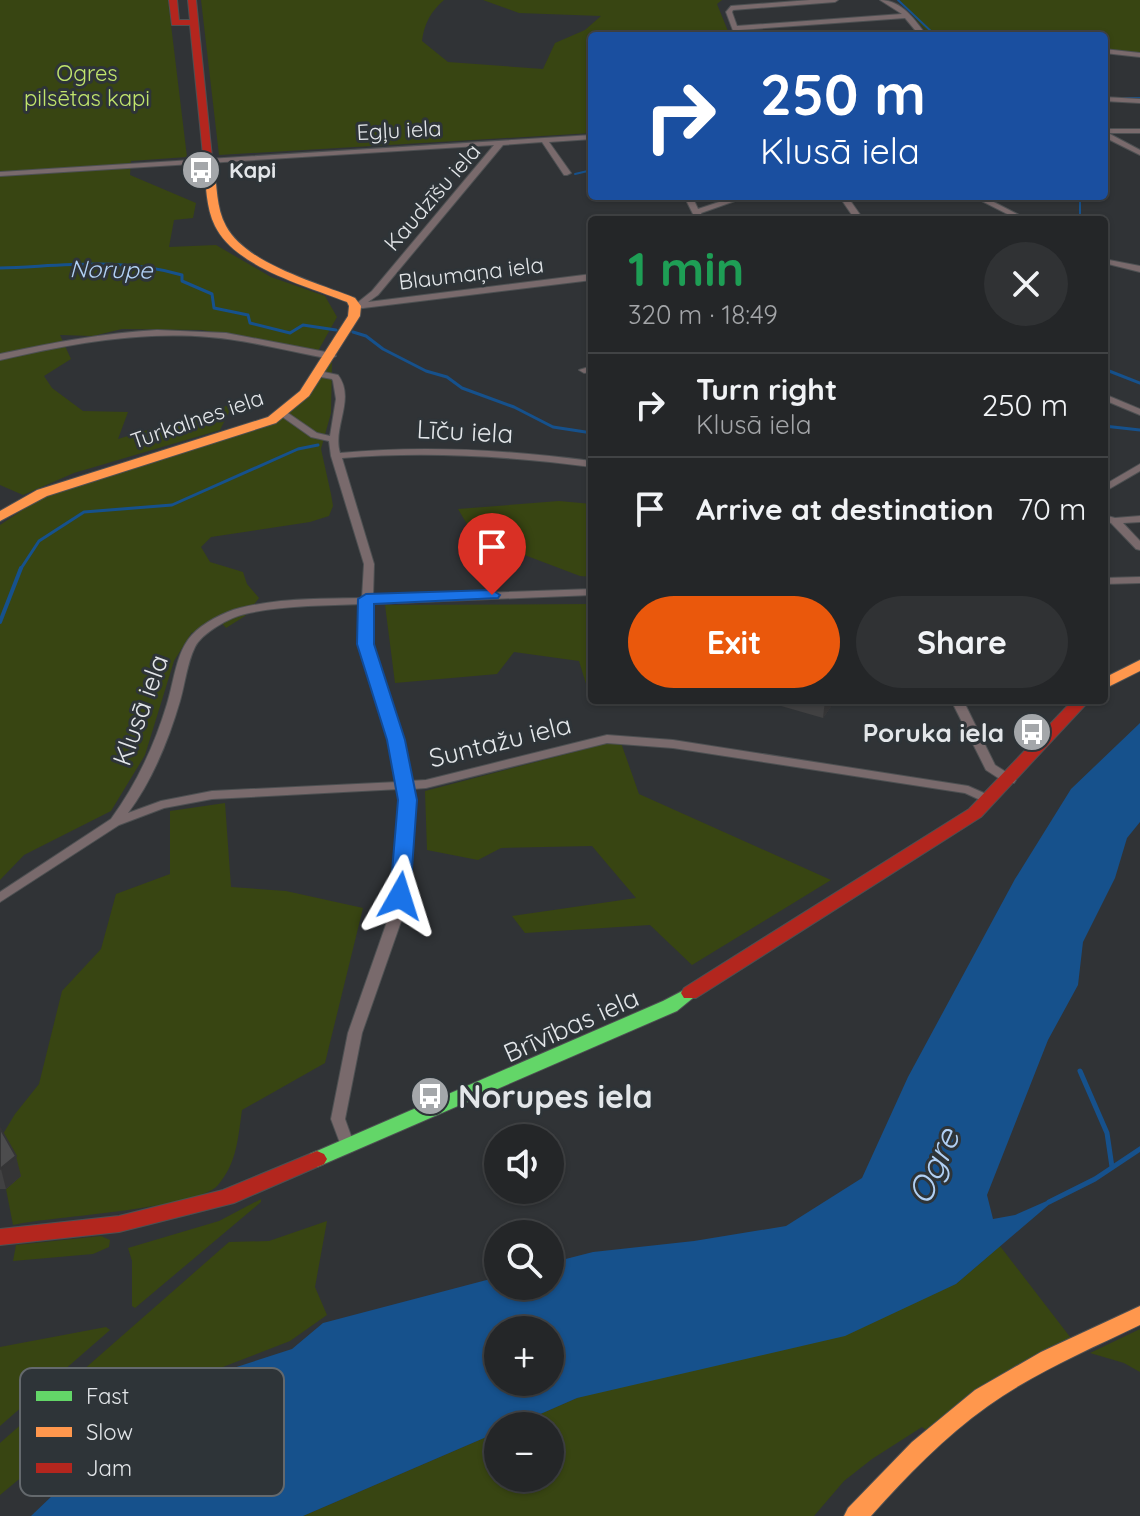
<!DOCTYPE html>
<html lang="en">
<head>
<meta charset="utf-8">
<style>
	:root { --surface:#242628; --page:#303234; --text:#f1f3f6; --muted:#a3a5a8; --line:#414345; --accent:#ea580c }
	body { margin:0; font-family:Quicksand,sans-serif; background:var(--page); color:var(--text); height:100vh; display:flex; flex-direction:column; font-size:30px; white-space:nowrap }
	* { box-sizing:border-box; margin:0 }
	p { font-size:26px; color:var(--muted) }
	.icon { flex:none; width:44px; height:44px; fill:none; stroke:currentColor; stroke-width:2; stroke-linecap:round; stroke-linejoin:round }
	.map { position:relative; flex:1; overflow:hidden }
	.details { position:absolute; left:588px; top:216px; width:520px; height:488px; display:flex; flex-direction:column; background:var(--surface); border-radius:8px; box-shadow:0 2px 6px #0004,0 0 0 2px var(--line) }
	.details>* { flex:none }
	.top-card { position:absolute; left:588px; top:32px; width:520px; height:168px; border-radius:8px; box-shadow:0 2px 6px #0004,0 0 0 2px var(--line); background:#1a4fa0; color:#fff; overflow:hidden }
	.fabs { position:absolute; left:484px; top:1124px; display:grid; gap:16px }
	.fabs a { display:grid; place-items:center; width:80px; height:80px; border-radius:50%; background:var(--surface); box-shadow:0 2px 6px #0004,0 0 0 2px var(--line); font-size:40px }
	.pin { position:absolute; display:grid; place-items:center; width:68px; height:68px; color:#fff; margin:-82px -34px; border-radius:50% 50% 50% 0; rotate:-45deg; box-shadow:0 0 8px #0007 }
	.pin .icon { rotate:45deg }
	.me { position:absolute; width:88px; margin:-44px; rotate:6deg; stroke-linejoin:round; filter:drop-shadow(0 0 6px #0008) }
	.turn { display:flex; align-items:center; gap:28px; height:168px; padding:0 40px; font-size:36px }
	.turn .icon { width:104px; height:104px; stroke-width:2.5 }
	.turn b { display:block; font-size:56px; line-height:68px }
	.round { display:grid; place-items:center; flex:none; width:84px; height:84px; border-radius:42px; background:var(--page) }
	.summary { display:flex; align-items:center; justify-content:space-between; height:136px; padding:0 40px }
	h1 { font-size:48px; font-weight:800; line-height:60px; color:#1e9e55 }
	.action { display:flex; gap:16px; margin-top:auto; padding:16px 40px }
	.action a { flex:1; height:92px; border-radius:48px; background:var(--accent); color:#fff; font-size:32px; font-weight:800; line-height:92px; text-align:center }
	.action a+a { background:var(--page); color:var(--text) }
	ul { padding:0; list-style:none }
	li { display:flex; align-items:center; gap:24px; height:104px; padding:0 40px; border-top:2px solid var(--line) }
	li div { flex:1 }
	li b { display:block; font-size:30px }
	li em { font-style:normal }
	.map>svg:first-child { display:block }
	.green { fill:#384512 }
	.water { fill:#16518c; fill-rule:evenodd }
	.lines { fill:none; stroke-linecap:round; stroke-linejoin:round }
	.stream-far3 { stroke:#16518c; stroke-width:2 }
	.stream-far2 { stroke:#16518c; stroke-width:3 }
	.stream-far1 { stroke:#16518c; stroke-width:4 }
	.stream { stroke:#16518c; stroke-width:5 }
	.street-casing { stroke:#4d5052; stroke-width:2 }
	.fast-casing { stroke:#4d5052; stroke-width:2 }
	.slow-casing { stroke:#4d5052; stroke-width:2 }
	.jam-casing { stroke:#4d5052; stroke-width:2 }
	.street { fill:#796a6c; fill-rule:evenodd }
	.fast { fill:#63d668; fill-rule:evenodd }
	.slow { fill:#ff974d; fill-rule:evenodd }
	.jam { fill:#b3261e; fill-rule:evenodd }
	.wall { fill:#414142 }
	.shaded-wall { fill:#353536 }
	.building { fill:#4c4c4d; stroke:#353536; stroke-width:2 }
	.route { fill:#1a73e8; stroke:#114b97; stroke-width:2 }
	.labels { text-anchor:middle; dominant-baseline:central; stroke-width:6; stroke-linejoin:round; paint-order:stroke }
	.far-park-label { font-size:22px; fill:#c1e56c; stroke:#2e3438 }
	.far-street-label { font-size:22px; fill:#e3e6e9; stroke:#2e3438 }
	.far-poi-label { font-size:22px; font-weight:bold; fill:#e3e6e9; stroke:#2e3438; text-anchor:start }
	.far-water-label { font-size:24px; font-style:italic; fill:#b1d0f4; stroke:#2e3438 }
	.street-label { font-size:26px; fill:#e3e6e9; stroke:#2e3438 }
	.poi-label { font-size:26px; font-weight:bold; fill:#e3e6e9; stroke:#2e3438; text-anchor:end }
	.near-poi-label { font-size:32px; font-weight:bold; fill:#e3e6e9; stroke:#2e3438; text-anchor:start }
	.near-water-label { font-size:34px; font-style:italic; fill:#b1d0f4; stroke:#2e3438 }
	.key { fill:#2e3438; stroke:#64696d; stroke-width:2 }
	.key-label { font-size:22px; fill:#e3e6e9 }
</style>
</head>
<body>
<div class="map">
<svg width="1140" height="1516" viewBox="0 0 1140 1516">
	<rect width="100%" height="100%" fill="#303336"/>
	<g class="green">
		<polygon points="0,0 168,0 187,157 131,161 130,175 196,203 193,218 174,220 169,247 216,245 271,277 325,296 337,317 318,351 202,330 122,329 93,336 60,335 71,359 44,376 52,388 83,411 128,412 118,439 233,404 220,430 74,473 23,495 0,485"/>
		<path d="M201 0H444C431 11 424 24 422 41L448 62 543 69 555 43 585 30 601 16 519 13 483 0H722L717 4 730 36H592V133L219 155Z"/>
		<polygon points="900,0 1140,0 1140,53 1104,49 1104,36 930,36"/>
		<polygon points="332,361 331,413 321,449 331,494 333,506 329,516 310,522 211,537 201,547 210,562 243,572 247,584 259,598 245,616 226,628 219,620 196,637 192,632 174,661 145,755 111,811 24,855 0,880 0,525 39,499 84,480 265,425 306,397"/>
		<polygon points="559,501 592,504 592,577 580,576 474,536 458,509"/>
		<polygon points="592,604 592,687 587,687 579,661 514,652 497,674 395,683 385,605"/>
		<polygon points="620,740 639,794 831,880 692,965 650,925 525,933 512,916 636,898 592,846 501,848 478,860 427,850 425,791"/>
		<path d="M225 803 231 887 286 891 363 908 325 1063 242 1110C238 1138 237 1163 218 1185 199 1209 52 1216 13 1225L6 1189 21 1176 0 1139 15 1114 39 1084 62 991 101 949 116 894 170 874V811Z"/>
		<polygon points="261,1199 261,1202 135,1308 132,1306 132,1261 128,1248 219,1221"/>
		<polygon points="327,1221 315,1287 327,1315 290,1341 202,1375 173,1380 88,1422 0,1495 0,1443 229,1242 269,1241"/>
		<polygon points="101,1236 110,1240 109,1247 93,1254 13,1261 16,1245"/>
		<polygon points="1000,1246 1077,1346 933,1436 922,1427 872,1459 844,1481 814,1516 303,1516 498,1432 498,1478 550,1478 550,1426 513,1426 577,1398 956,1284"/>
		<polygon points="106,1327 110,1330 0,1426 0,1347"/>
		<polygon points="1140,1329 1140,1372 1124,1363 1090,1353"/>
	</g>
	<path class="water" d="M1140 723V822L1127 838 1115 878 1083 942 1078 985 1048 1040 987 1195 993 1219 1015 1215 1049 1200 1052 1202 956 1284 845 1336 577 1398 513 1426H498V1432L303 1516H31L97 1453 137 1433 193 1381 292 1349 323 1323 498 1277V1286H550V1263L593 1252 694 1241 786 1226 862 1178 908 1077 1015 879 1071 789ZM498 1330H550V1382H498Z"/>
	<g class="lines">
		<g class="stream-far3">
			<polyline points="898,0 936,36"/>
			<polyline points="1118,98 1140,98"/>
			<polyline points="575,174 592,170"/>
			<polyline points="1080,196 1080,220"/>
		</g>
		<g class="stream-far2">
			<path d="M0 268C62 266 122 257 182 275V281L212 294 214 308 248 315 250 323 290 333 303 325 336 330"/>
			<polyline points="353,332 366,336 383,349 426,371 447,377 462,388 514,407 553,427 592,433"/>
			<polyline points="1104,369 1140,383"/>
			<polyline points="1104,426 1140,430"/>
			<polyline points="20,570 39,541 84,512 172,505 298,449 318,445"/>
		</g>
		<polyline class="stream-far1" points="0,622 21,568"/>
		<g class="stream">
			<polyline points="1080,1071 1107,1133 1112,1167"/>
			<polyline points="1049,1202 1095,1179 1140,1149"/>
		</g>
		<defs>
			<g id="street">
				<path d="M810 0H838L835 2 733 10 732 12 737 26 902 14 880 0C902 0 915 20 927 36H920L905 18 739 30 741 36H735L726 12 731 6Z"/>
				<polygon points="1104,49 1140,53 1140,57 1104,53"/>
				<polygon points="1104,97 1140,99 1140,103 1104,101"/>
				<polygon points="1104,129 1140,129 1140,133 1108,133 1140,150 1140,155 1104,137"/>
				<polygon points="592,135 592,139 549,142 571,173 567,175 564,175 542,142 503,145 378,295 368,302 592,274 592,280 355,309 352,308 352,304 357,303 372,291 494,145 0,176 0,172"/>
				<polygon points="684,196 692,196 698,209 737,196 749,196 701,213 704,220 696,220"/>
				<polygon points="839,196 847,196 861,216 860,218 854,218"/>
				<polygon points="972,196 982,196 1029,220 1019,220"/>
				<polygon points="1104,259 1140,266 1140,272 1104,263"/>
				<path d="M157 330 226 333 331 353 336 356 331 359C290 352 250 340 209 337 138 331 69 344 0 360V354C52 343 104 333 157 330Z"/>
				<polygon points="592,366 592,372 584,373 579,370"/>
				<path d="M319 371 338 375C356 399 332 427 340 453 425 445 508 450 592 461V467C509 456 426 451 342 458L374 564 373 597 592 589V595L372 604 371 644 402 740 410 781 426 780 607 735 673 740 968 786 993 797 995 800 989 804 965 793 673 748 607 743 426 788 412 789 414 800 409 879 404 913 362 1033 345 1119 355 1147 353 1151 348 1153 343 1151 331 1119 348 1033 390 913 397 879 402 800 400 789 212 799 164 808 119 825 0 902V892L111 819C136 785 155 744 167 704 174 682 176 652 192 635 203 623 224 612 240 608 279 598 321 599 362 598L364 564 331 456 329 441 311 437 277 413 282 410 285 411 317 433 330 436 336 399 333 381 332 379 316 376V372ZM362 604 359 644 390 740 398 782 212 791 161 801 128 813C152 781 169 739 180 701 185 684 187 663 195 647 202 633 230 617 245 614 283 605 323 606 362 604Z"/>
				<polygon points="1104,394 1140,409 1140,415 1104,400"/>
				<polygon points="1140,464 1140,471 1104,492 1104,485"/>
				<polygon points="1104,515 1115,518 1140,516 1140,522 1123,523 1140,541 1140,550 1136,549 1111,523 1104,521"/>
				<polygon points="1140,577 1140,583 1104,584 1104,578"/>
				<polygon points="951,700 963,700 995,765 1014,777 1016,780 1014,783 1006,783 986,770"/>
			</g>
			<polygon id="fast" points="690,987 696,988 699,993 677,1011 324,1164 317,1167 310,1164 307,1159 310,1154 663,1001"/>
			<g id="slow">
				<path d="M209 162 214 165C217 185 216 208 226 226 246 264 318 283 355 298L361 306 360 316 309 396 276 423 47 496 0 521V511L37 490 268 417 300 391 348 316 349 306 347 302C307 286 236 268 215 226 206 208 206 185 204 165Z"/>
				<polygon points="1140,660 1140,671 1104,689 1104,678"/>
				<path d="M1140 1306V1325C1088 1350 1034 1373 988 1406 944 1437 907 1476 871 1516H844L848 1508 912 1442 975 1390 1041 1352Z"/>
			</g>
			<g id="jam">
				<polygon points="169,0 177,0 179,20 190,20 188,0 196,0 213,167 204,165 190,25 172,25"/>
				<polygon points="1073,700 1090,700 981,817 696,998 684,998 681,993 684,988 969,809"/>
				<polygon points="317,1151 324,1154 327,1159 324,1164 234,1203 119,1232 0,1245 0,1229 119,1216 223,1190"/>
			</g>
		</defs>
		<use href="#street" class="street-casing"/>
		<use href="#fast" class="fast-casing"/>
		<use href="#slow" class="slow-casing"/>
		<use href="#jam" class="jam-casing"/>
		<use href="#street" class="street"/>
		<use href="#fast" class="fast"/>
		<use href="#slow" class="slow"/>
		<use href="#jam" class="jam"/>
	</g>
	<g class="wall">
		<polygon points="760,700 832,700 832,705 823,718"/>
		<polygon points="0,1128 21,1176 6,1189 0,1189"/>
	</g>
	<g class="shaded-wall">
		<polygon points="825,700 832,700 832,705 823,718"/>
		<polygon points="16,1156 21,1176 6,1189 1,1169"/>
	</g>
	<polygon class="building" points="0,1128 16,1156 0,1169"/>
	<polygon class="route" points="492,590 500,595 498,598 374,604 374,644 405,740 417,800 410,896 400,903 393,901 390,896 398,800 387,740 357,644 358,599 366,594"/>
	<defs>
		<symbol id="bus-disc" viewBox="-11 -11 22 22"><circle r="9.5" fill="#a4a7aa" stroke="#2e3438"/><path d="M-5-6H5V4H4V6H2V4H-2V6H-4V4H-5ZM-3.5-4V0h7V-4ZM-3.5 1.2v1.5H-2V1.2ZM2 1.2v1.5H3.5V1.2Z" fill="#fff"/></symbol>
	</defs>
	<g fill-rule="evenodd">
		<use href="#bus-disc" x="179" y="148" width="44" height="44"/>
		<use href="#bus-disc" x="1010" y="710" width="44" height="44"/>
		<use href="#bus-disc" x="408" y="1074" width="44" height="44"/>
	</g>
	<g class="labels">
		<g class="far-park-label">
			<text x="87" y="73">Ogres<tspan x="87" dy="25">pilsētas kapi</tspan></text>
		</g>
		<g class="far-street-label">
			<text transform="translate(399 130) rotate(-3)">Egļu iela</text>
			<text transform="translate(432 197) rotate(-49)">Kaudzīšu iela</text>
			<text transform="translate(471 273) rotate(-7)">Blaumaņa iela</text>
			<text transform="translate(197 419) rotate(-19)">Turkalnes iela</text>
		</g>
		<g class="far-poi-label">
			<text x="229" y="170">Kapi</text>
		</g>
		<g class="far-water-label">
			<text transform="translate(111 269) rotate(1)">Norupe</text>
		</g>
		<g class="street-label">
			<text transform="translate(465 431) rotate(3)">Līču iela</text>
			<text transform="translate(140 710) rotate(-70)">Klusā iela</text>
			<text transform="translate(500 741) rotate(-14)">Suntažu iela</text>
			<text transform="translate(571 1025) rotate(-24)">Brīvības iela</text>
		</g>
		<g class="poi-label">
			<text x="1004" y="732">Poruka iela</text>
		</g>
		<g class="near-poi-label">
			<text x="458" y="1096">Norupes iela</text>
		</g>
		<g class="near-water-label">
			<text transform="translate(933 1166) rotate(-66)">Ogre</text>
		</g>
	</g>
	<rect x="20" y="1368" width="264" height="128" rx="12" class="key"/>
	<rect x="36" y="1391" width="36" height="10" fill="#63d668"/>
	<rect x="36" y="1427" width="36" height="10" fill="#ff974d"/>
	<rect x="36" y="1463" width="36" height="10" fill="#b3261e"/>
	<g class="key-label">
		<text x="86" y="1404">Fast</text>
		<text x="86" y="1440">Slow</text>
		<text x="86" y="1476">Jam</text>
	</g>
</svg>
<div class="fabs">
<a><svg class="icon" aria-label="sound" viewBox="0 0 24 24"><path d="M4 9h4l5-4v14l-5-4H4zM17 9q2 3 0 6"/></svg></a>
<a><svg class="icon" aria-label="search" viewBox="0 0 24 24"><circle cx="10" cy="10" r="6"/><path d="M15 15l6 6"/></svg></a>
<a>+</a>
<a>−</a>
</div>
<div class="pin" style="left:492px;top:595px;background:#d93025"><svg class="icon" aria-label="arrive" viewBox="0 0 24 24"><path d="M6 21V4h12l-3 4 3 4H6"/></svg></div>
<svg class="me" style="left:400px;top:896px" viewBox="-20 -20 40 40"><path d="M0-17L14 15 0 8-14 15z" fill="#1a73e8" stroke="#fff" stroke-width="4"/></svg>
<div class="top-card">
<div class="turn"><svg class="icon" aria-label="right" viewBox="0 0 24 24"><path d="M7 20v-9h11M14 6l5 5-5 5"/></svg><div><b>250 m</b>Klusā iela</div></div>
</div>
<section class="details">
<div class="summary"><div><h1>1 min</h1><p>320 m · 18:49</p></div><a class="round"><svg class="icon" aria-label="close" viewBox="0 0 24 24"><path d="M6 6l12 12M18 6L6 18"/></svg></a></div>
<ul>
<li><svg class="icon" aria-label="right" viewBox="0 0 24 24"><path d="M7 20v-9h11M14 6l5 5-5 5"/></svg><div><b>Turn right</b><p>Klusā iela</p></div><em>250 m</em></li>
<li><svg class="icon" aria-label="arrive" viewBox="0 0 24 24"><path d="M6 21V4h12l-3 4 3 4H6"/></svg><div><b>Arrive at destination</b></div><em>70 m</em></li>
</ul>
<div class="action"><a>Exit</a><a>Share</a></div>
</section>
</div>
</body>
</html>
